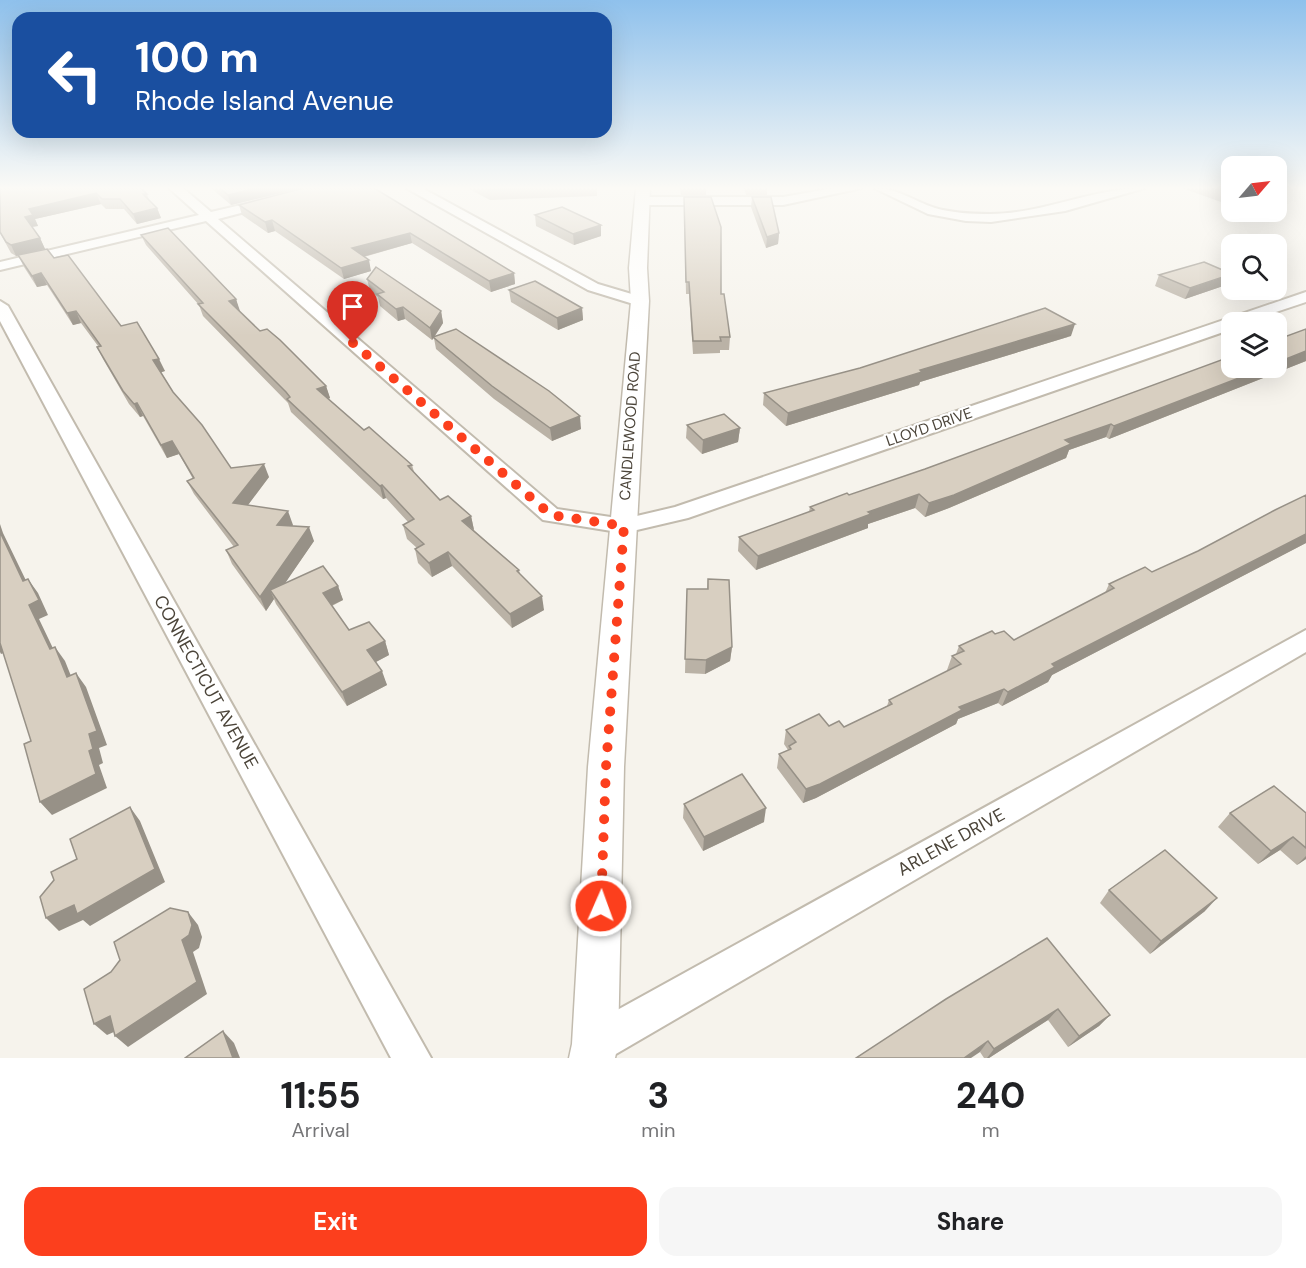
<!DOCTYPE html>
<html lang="en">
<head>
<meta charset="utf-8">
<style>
	:root { --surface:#fff; --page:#f6f6f6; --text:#202124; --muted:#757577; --accent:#fc3f1d }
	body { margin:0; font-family:"DM Sans",sans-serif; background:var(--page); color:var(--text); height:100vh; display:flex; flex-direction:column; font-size:22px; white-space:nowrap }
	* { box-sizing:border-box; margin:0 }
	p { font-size:20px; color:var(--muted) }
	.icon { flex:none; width:33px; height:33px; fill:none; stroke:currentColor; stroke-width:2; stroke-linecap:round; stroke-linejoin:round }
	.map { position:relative; height:1058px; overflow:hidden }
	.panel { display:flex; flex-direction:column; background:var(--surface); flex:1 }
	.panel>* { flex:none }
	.hud { position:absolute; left:12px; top:12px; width:600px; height:126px; border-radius:18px; box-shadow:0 6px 24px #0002; background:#1a4fa0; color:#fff; overflow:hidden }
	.needle { width:39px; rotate:62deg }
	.controls { position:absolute; left:1221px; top:156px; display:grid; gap:12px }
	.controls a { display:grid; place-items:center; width:66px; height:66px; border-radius:12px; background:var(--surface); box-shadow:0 6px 24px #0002; font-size:30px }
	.pin { position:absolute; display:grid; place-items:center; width:51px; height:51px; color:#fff; margin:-62px -26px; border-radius:50% 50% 50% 0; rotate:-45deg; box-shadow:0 0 6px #0007 }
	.pin .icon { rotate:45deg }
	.me { position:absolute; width:66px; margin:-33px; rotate:2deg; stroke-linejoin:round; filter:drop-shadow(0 0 4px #0008) }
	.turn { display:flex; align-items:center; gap:21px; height:126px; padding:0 24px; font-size:27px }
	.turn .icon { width:78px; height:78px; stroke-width:2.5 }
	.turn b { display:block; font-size:42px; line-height:51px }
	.eta { display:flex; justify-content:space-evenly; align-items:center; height:102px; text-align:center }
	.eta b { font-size:36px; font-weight:700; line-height:42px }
	.cta { display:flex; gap:12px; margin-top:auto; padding:12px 24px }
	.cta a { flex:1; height:69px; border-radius:18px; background:var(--accent); color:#fff; font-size:24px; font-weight:700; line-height:69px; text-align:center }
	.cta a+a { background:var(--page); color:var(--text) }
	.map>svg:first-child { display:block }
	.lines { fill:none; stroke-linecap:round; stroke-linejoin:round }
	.minor-casing { stroke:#c2bbae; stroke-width:4 }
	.tertiary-casing { stroke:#c2bbae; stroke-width:3 }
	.minor { fill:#fff; fill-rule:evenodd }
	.tertiary { fill:#fff; fill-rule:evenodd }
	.wall { fill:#bab2a6 }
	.shaded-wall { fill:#979187 }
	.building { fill:#d8cfc1; stroke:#979187; stroke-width:1.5 }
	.route { stroke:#fc3f1d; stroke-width:10; stroke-dasharray:0 18 }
	.labels { text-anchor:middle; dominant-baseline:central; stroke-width:4.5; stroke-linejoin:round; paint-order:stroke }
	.street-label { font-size:15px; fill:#4b4439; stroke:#fff }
	.near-street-label { font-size:18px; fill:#4b4439; stroke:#fff }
</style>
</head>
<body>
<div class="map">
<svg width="1306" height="1058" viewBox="0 0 1306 1058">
	<rect width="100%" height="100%" fill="#f6f3ec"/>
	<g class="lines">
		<defs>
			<g id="minor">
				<polygon points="169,188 183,188 211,212 314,188 337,188 218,219 557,509 624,519 675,507 1306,292 1306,302 1246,322 1232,322 1232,329 688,518 624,533 543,520 206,221 0,270 0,262 199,215"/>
				<polygon points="406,188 422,188 598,284 645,298 648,301 640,306 588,290"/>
				<polygon points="834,188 862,188 783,205 644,205 638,201 644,197 783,197"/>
				<path d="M874 188C897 188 914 201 935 208 952 213 972 214 990 214 1043 214 1093 188 1145 188L1065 211 991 222 966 221 928 214Z"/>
				<polygon points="0,301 8,306 431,1058 391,1058 0,321"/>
				<polygon points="1306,630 1306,652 609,1058 581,1058 576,1044 581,1030"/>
			</g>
			<polygon id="tertiary" points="636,188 650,188 647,268 649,301 624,767 618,1044 615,1058 569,1058 572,1044 588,767 631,301 629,268"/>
		</defs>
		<use href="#minor" class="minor-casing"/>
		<use href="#tertiary" class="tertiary-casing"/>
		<use href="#minor" class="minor"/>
		<use href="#tertiary" class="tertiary"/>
	</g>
	<g class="wall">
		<polygon points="0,188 147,194 149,200 157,208 161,218 137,224 124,209 106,209 101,204 35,219 38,226 32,227 40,238 45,249 16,256 11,253 0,233"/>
		<polygon points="211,188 303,188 231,205"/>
		<polygon points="304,188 514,273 515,284 491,292 412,243 364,257 371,271 344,279 275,231 268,233 242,215 239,205"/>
		<polygon points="467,188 597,188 597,196 490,200"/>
		<polygon points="680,188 706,188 706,195 681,195"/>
		<polygon points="744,188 767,188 767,195 746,195"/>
		<polygon points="1182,188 1232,188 1232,199 1221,202"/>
		<polygon points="684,197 721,294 730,337 729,350 720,350 720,353 693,354 689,294 686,294"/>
		<polygon points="752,197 779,233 778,244 766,248 751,207"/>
		<polygon points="535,215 601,225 601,236 574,245 536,226"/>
		<polygon points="141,235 236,299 239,311 260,331 326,386 330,398 328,399 364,430 412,465 414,472 440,500 471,516 474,530 519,570 520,574 544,610 512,628 452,566 432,577 418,563 415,549 417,548 407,539 403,525 408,522 386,498 383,499 291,412 288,403 203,316 199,305 146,245"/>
		<polygon points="18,255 54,258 165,371 161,372 173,392 231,468 269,477 248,505 293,525 292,526 314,541 284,584 338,586 343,600 332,606 349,630 385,641 389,655 376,662 387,685 347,706 276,604 274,599 266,611 232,564 226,550 234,547 194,494 187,481 193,479 179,454 167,458 143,416 140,417 129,404 103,359 97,347 98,346 81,323 73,325 47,285 37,287 24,267"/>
		<polygon points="1159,275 1226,285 1185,299 1155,286"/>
		<polygon points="367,279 441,311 443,323 435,336 581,429 552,441 494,399 436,349 434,338 432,340 405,319 398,321 380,306 378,297 370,291"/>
		<polygon points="509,290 582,308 583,320 558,330 511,302"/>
		<polygon points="1306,329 1306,361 1109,439 1106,437 1069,450 1066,458 949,508 925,517 915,508 868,524 868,528 756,570 738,551 739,537 809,512 810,507 849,495 925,469"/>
		<polygon points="1071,336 920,382 919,385 786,426 763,405 764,393"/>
		<polygon points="687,425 740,428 738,442 702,454 686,438"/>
		<polygon points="1306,495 1306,543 1052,675 1048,682 1002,706 998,703 958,719 956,724 816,798 803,803 777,768 779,754 788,750 784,744 786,730 829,726 844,727 887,706 889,700 948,671 947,670 952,656 956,654 959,646 995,634 1014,640 1105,593 1109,584 1152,572 1198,551"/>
		<polygon points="708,579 732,647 730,661 705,674 685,673 687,589 707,589"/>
		<polygon points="684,804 764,822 703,851 683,818"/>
		<polygon points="1230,813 1306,813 1306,859 1297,865 1280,850 1258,864 1218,827"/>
		<polygon points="1109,890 1205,911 1150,954 1100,903"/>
		<polygon points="1047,938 1110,1015 1099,1026 1068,1047 1048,1020 989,1058 984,1058 980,1052"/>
	</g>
	<g class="shaded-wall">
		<polygon points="257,188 303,188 231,205 228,195"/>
		<polygon points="1232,190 1232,199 1221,202 1225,192"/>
		<polygon points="96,193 101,204 35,219 38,226 30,227 25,217 29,209"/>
		<polygon points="157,208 161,218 137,224 133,214"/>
		<polygon points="272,220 275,231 268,233 265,222"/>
		<polygon points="601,225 601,236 574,245 573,234"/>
		<polygon points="410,233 412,243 355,259 352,248"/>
		<polygon points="779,233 778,244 766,248 767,237"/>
		<polygon points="40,238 45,249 16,256 11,245"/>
		<polygon points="369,260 371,271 344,279 341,268"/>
		<polygon points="41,273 47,285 37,287 32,276"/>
		<polygon points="514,273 515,284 491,292 489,281"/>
		<polygon points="1232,274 1226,285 1185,299 1190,288"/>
		<polygon points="236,299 240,311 233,313 229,301"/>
		<polygon points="403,307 405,319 398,321 396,309"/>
		<polygon points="582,308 583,320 558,330 557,318"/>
		<polygon points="76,311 81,323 73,325 67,313"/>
		<polygon points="441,311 443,323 432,340 430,328"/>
		<polygon points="1075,324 1071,336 920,382 919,385 786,426 788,413 920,370"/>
		<polygon points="1306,351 1306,361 1109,439 1114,426 1265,368 1276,368 1276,363"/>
		<polygon points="159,359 165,371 159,373 153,360"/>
		<polygon points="326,386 330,398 320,402 317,389"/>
		<polygon points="137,403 143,416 140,417 134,404"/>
		<polygon points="580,416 581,429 552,441 550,428"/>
		<polygon points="1111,424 1106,437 1069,450 1066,458 949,508 925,517 929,503 1065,440"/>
		<polygon points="740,428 738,442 702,454 703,440"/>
		<polygon points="172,441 179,454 167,458 161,445"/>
		<polygon points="264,464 269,477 239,517 233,503"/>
		<polygon points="382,485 386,498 383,499 380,486"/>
		<polygon points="919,494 915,508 868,524 868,528 756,570 758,556 868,512"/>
		<polygon points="288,511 293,525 282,539 277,525"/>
		<polygon points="471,516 474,530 462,521"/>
		<polygon points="0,524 3,533 33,595 23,581 0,532"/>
		<polygon points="309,527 314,541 275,598 270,590 274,599 266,611 260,597"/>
		<polygon points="1306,534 1306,543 1052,675 1048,682 1002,706 1008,692 1052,664"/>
		<polygon points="448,552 452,566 432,577 429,563"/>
		<polygon points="28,579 38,593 48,615 39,619 60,663 50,649 29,605"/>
		<polygon points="338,586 343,600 328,607 323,593"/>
		<polygon points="542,596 544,610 512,628 510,614"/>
		<polygon points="0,639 9,651 1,654 0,652"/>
		<polygon points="385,641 389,655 372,664 367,650"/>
		<polygon points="55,647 65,661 77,691 67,677"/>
		<polygon points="732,647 730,661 705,674 706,660"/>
		<polygon points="382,671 387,685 347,706 342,692"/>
		<polygon points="76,673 86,687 107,745 99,748 103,763 99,765 107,788 52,815 40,802 89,751 89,734"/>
		<polygon points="1004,689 998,703 958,719 956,724 816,798 803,803 806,789 959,707"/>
		<polygon points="130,807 140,821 165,882 90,926 83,920 59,931 46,918"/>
		<polygon points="766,808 764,822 703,851 704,837"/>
		<polygon points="1293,837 1280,850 1258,864 1271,851"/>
		<polygon points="1306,856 1306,859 1297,865"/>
		<polygon points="1217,898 1205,911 1150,954 1161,941"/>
		<polygon points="188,912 198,925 202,937 199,948 193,952 207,994 128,1047 115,1036 182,940"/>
		<polygon points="1058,1009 1048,1020 989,1058 987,1058 994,1049"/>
		<polygon points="1110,1015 1099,1026 1068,1047 1079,1036"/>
		<polygon points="110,1016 123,1028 107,1035 94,1024"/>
		<polygon points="223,1031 234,1043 240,1058 233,1058"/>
		<polygon points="988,1041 980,1052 971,1058 964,1058"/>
	</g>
	<g class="building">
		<polygon points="0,188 141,188 147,194 143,194 157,208 133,214 120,199 102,199 96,193 29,209 33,215 25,217 40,238 11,245 6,242 0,232"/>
		<polygon points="220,188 257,188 228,195"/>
		<polygon points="304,188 374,188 514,273 489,281 410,233 352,248 369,260 341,268 272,220 265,222 239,205"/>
		<polygon points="486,188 537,188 489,190"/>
		<polygon points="1214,188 1232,188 1232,190 1225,192"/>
		<polygon points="684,197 711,197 721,227 721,294 724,294 730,337 720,337 721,341 693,341 689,282 686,282"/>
		<polygon points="752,197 771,197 779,233 767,237"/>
		<polygon points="562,207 601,225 573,234 535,215"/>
		<polygon points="168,228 236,299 229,301 260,331 267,329 280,340 326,386 317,389 364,430 369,427 412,465 408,466 440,500 448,496 471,516 462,521 519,570 517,571 542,596 510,614 448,552 429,563 415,549 424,544 403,525 414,519 382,485 380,486 287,399 290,397 286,392 198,304 203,303 141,235"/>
		<polygon points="47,249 54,258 68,255 121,326 137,322 159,359 153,360 173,392 202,425 231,468 264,464 233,503 288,511 277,525 309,527 260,597 226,550 238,545 187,481 194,478 172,441 161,445 137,403 134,404 123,391 97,347 101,346 76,311 67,313 41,273 32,276 18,255"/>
		<polygon points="1204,262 1232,274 1190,288 1159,275"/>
		<polygon points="376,267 441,311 430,328 403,307 396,309 377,294 384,292 367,279"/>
		<polygon points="535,281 582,308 557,318 509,290"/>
		<polygon points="1045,308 1075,324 920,370 922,372 788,413 764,393 860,368"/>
		<polygon points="456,329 549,391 580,416 550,428 492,386 433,337"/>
		<polygon points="1306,329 1306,351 1276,363 1276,340"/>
		<polygon points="1232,356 1232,368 1265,368 1114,426 1111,424 1065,440 1071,444 954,495 929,503 919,494 868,512 871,514 758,556 739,537 814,510 810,507 847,493 849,495 925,469"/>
		<polygon points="724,414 740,428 703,440 687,425"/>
		<polygon points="1306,495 1306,534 1052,664 1055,667 1008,692 1004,689 959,707 962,710 820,784 806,789 779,754 791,749 789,746 796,742 786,730 819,714 829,726 839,721 844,727 892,704 889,700 961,664 952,656 964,651 959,646 992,631 995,634 1004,631 1014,640 1114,588 1109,584 1145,567 1152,572 1198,551 1275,510"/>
		<polygon points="0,532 23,581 28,579 39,600 29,605 50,649 55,647 67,677 76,673 97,731 89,734 93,749 89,751 96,774 40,802 24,744 31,741 0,643"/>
		<polygon points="323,566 338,586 323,593 349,630 369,622 385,641 367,650 382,671 342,692 270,590"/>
		<polygon points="708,579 729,580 732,647 706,660 685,659 687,589 708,589"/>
		<polygon points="742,774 766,808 704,837 684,804"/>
		<polygon points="1274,786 1306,813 1306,848 1293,837 1271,851 1230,813"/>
		<polygon points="130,807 155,869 77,914 74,905 46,918 40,897 54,880 51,872 77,859 70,839"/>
		<polygon points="1165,850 1217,898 1161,941 1109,890"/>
		<polygon points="170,908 188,912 192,925 189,935 182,940 197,982 115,1036 110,1016 94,1024 84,989 111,972 120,960 114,942"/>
		<polygon points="1047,938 1110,1015 1079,1036 1058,1009 994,1049 988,1041 964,1058 856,1058 946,999"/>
		<polygon points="223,1031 233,1058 185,1058"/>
	</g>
	<linearGradient id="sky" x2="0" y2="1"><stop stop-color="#8fc1ec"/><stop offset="0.56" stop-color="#fbfaf6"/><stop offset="1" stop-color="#fbfaf6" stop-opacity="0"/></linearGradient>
	<rect width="1306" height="336" fill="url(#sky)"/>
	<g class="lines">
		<polyline class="route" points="353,343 551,515 624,526 606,767 601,906"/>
	</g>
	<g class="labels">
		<g class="street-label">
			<text transform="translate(630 426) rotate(-86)">CANDLEWOOD ROAD</text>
			<text transform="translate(929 427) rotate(-19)">LLOYD DRIVE</text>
		</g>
		<g class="near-street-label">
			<text transform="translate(206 682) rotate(61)">CONNECTICUT AVENUE</text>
			<text transform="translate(951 842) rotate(-29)">ARLENE DRIVE</text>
		</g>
	</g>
</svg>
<div class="controls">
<a><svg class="needle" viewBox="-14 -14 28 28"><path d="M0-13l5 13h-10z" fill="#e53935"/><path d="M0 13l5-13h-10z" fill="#757577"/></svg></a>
<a><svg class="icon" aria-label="search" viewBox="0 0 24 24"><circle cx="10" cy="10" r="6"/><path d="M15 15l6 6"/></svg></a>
<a><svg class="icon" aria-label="layers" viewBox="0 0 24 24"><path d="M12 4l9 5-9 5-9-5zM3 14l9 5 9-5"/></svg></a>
</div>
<div class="pin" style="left:353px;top:343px;background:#d93025"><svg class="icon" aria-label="arrive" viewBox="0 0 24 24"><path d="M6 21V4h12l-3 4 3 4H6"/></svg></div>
<svg class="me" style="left:601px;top:906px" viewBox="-20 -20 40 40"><circle r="17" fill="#fc3f1d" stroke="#fff" stroke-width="3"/><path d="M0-11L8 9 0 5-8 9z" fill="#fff"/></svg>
<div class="hud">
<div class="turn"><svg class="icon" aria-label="left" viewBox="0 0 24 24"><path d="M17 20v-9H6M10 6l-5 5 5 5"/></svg><div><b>100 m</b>Rhode Island Avenue</div></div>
</div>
</div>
<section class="panel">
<div class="eta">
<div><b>11:55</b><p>Arrival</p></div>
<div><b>3</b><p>min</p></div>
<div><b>240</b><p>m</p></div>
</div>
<div class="cta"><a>Exit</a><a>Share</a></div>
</section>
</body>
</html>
